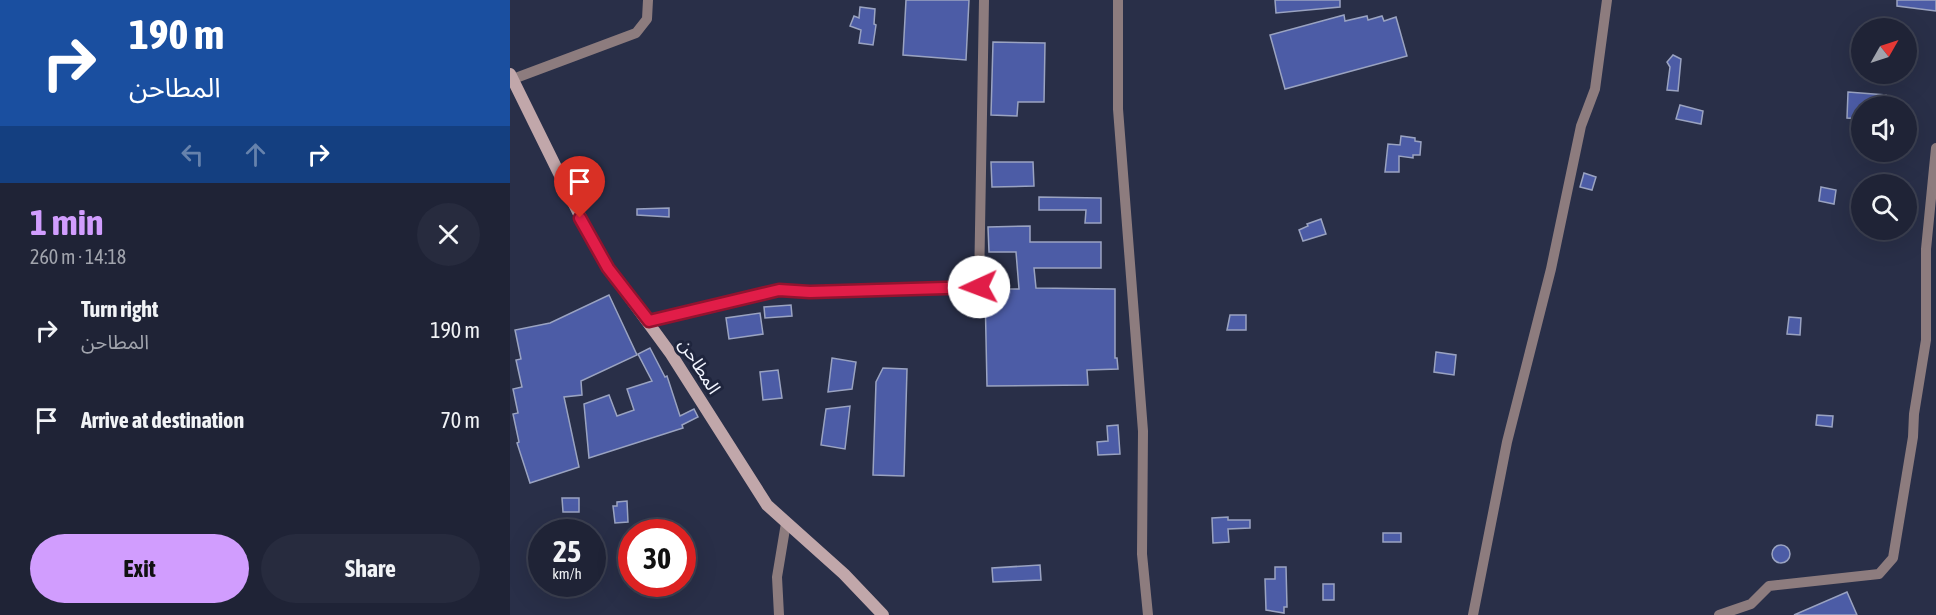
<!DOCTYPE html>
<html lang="en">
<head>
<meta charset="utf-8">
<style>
	:root { --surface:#1f2336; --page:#272b3e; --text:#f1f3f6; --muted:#a1a4ad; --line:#3c4051; --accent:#d19dfe }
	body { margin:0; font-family:"Asap Condensed","Noto Sans Arabic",sans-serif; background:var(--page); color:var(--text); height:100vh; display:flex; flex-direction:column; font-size:22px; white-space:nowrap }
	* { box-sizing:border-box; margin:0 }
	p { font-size:20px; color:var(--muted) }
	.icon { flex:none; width:33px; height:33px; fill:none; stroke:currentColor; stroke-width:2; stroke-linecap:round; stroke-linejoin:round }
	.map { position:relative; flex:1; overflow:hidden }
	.details { display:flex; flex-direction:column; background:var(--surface); width:510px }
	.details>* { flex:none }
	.banner { background:#1a4fa0; color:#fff; overflow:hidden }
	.needle { width:39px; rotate:51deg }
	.buttons { position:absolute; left:1341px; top:18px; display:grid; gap:12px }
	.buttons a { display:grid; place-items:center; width:66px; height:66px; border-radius:50%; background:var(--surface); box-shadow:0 6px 24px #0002,0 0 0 2px var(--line); font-size:30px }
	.speed { position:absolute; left:18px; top:519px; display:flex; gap:12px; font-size:30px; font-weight:700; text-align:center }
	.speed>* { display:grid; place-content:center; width:78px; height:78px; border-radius:50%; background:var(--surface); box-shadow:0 6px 24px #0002,0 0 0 2px var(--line); line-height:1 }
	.speed small { font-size:15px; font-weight:400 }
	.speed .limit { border:9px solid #d22; background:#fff; color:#111 }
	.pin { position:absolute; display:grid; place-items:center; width:51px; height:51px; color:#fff; margin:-62px -26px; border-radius:50% 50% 50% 0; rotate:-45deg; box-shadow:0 0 6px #0007 }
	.pin .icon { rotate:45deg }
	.me { position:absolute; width:66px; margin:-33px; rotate:268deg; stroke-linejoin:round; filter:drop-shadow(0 0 4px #0008) }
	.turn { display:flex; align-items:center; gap:21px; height:126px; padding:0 30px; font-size:27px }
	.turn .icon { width:78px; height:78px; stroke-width:2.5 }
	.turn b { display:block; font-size:42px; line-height:51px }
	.lanes { display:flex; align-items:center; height:57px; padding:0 30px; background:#0003; justify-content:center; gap:30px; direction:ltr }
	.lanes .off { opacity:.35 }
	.round { display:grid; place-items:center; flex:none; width:63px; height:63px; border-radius:32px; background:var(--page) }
	.head { display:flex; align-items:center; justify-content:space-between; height:102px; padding:0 30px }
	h1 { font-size:36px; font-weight:700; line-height:45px; color:var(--accent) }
	.action { display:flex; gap:12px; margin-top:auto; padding:12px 30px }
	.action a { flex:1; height:69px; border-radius:36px; background:var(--accent); color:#111; font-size:24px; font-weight:700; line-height:69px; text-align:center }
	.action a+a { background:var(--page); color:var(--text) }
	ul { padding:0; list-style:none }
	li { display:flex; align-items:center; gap:18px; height:90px; padding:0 30px }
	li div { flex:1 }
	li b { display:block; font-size:22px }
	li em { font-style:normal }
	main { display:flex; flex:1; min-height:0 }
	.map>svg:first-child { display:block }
	.building { fill:#4c5ca6; stroke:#9aa3c1; stroke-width:1.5 }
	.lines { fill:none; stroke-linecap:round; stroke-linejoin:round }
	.street { stroke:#8d7c7e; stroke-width:10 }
	.secondary { stroke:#c1a7aa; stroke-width:12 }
	.route-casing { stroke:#92132f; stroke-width:15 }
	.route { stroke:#e11d48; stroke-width:10 }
	.labels { text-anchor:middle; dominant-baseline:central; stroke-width:6; stroke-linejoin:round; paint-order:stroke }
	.street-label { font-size:18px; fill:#f2f5ff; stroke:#1f253d }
</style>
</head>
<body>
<main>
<section class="details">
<div class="banner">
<div class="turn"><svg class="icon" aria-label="right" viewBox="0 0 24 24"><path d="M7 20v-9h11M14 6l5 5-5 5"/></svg><div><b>190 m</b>المطاحن</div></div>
<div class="lanes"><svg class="icon off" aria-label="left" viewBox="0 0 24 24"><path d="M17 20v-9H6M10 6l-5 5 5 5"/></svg><svg class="icon off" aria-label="ahead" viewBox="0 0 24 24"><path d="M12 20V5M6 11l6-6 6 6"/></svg><svg class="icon" aria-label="right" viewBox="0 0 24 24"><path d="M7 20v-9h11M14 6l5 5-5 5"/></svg></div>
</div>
<div class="head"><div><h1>1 min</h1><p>260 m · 14:18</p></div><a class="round"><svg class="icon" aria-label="close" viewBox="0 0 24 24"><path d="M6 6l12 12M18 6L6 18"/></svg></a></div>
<ul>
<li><svg class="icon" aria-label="right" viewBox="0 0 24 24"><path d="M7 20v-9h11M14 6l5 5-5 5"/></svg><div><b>Turn right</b><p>المطاحن</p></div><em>190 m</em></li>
<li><svg class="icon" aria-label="arrive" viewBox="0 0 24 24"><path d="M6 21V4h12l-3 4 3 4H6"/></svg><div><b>Arrive at destination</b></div><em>70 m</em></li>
</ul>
<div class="action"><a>Exit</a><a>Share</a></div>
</section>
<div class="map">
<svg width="1426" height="615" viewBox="0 0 1426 615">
	<rect width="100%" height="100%" fill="#292f48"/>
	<g class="building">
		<polygon points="396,0 459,0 456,60 393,55"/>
		<polygon points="765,0 830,0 830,7 766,13"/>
		<polygon points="1387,0 1426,0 1426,11 1387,6"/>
		<polygon points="350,7 365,9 364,24 366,25 363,45 349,43 351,30 340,26 344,16 349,18"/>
		<polygon points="834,15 835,21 857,16 858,20 872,16 874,21 886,17 897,56 775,89 760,35"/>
		<polygon points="483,42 535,43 534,102 508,102 507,116 481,115"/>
		<polygon points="1163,55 1171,59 1168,91 1157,90 1160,67 1157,62"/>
		<polygon points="1338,92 1376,95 1375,106 1352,106 1352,119 1337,118"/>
		<polygon points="1170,105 1193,111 1191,124 1166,119"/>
		<polygon points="891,136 905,138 905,141 911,142 910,155 903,155 903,158 889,156 889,172 875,172 878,144 890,145"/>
		<polygon points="481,162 523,162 524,186 482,187"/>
		<polygon points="1074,173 1086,177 1082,190 1070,187"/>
		<polygon points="1311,187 1326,190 1324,204 1309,201"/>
		<polygon points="529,197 591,198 591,223 575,223 576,210 529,210"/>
		<polygon points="159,208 159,217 127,215 127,209"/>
		<polygon points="811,219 816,234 793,241 789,230 798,226 797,224"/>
		<polygon points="520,226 520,242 591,242 591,268 524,268 526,288 605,289 605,358 607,358 608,369 577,370 578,385 477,386 475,291 476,289 509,289 506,252 479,252 478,227"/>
		<polygon points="99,295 127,355 71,381 72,395 54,397 69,467 20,483 7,443 9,442 3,414 8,413 3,389 12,387 6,360 11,359 5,330 40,323"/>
		<polygon points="281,305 282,316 255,318 254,307"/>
		<polygon points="250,313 253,334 219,339 216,318"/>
		<polygon points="720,315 736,315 736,330 717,330"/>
		<polygon points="1279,317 1291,318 1290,335 1277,334"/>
		<polygon points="140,348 155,377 157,376 170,416 184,409 188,417 172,425 173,428 79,458 74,404 99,395 107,416 124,410 117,389 142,381 128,354"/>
		<polygon points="926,352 946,355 944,375 924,372"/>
		<polygon points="322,358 346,362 342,389 318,392"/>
		<polygon points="373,368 397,369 394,476 363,475 366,382"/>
		<polygon points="268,370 272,398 253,400 250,372"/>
		<polygon points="340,406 335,449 311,445 316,409"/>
		<polygon points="1307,415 1323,416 1322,427 1306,425"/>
		<polygon points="608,425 610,454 588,455 587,442 598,441 597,426"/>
		<polygon points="52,498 69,498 69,512 53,512"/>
		<polygon points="117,501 118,522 105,523 103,506 107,506 107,502"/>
		<polygon points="718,517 718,520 740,520 740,528 718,529 719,542 703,543 702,518"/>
		<rect x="873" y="533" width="18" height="9"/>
		<circle cx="1271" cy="554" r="9"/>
		<polygon points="530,565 531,580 483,582 482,568"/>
		<polygon points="765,567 776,567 777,607 774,607 774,613 756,610 755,579 765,579"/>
		<rect x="813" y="584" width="11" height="16"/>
		<polygon points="1337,592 1347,615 1284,615"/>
	</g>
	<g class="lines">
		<g class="street">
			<polyline points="608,0 608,109 633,431 632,554 638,615"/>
			<polyline points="3,79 126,33 137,19 138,0"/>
			<polyline points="139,321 269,290 299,292 469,287 474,0"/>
			<polyline points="269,615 267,577 276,523"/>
			<polyline points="963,615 997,442 1041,269 1071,126 1085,89 1097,0"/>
			<polyline points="1209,615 1241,604 1259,586 1369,574 1383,558 1403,437 1404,414 1416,340 1416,249 1426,148"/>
		</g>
		<polyline class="secondary" points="0,74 71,218 98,268 161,354 257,505 334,574 373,615"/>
	</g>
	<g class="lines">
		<defs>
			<polyline id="route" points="70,218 98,268 139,321 269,290 300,292 469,287"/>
		</defs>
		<use href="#route" class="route-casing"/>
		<use href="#route" class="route"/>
	</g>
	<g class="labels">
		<g class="street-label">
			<text transform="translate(190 366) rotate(58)">المطاحن</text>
		</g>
	</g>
</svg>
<div class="buttons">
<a><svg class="needle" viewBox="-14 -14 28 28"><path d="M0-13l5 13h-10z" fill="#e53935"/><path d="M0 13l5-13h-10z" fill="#a1a4ad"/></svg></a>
<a><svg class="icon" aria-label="sound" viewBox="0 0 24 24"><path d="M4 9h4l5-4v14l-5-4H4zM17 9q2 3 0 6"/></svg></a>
<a><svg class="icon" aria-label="search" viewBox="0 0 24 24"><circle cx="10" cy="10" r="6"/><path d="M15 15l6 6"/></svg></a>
</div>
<div class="speed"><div>25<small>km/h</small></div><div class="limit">30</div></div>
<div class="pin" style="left:70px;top:218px;background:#d93025"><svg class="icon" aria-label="arrive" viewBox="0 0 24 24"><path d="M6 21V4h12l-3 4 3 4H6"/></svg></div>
<svg class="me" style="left:469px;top:287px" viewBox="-20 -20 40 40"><circle r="19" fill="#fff"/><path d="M0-13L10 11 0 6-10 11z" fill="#e11d48"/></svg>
</div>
</main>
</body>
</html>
